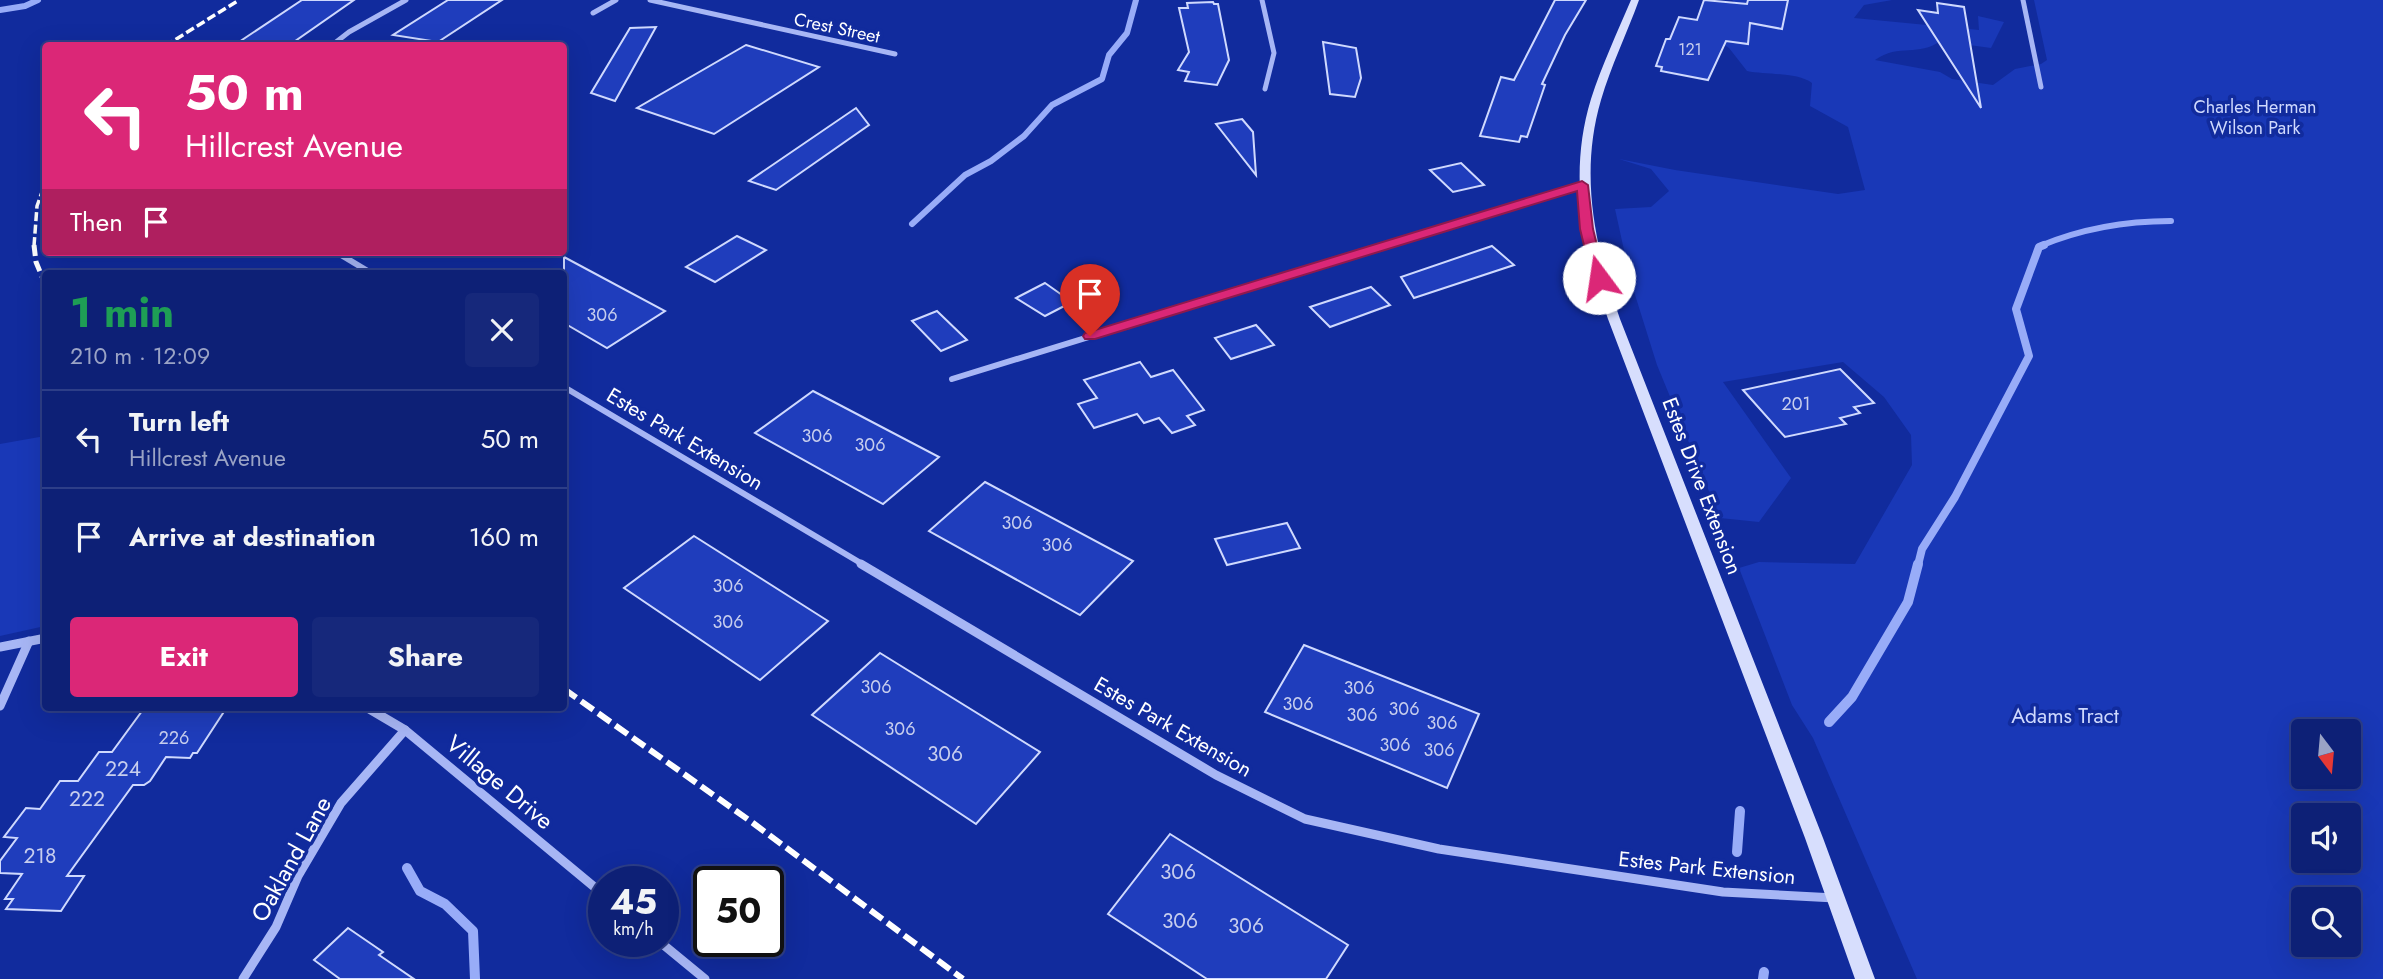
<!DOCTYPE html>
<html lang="en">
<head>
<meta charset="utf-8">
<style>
	:root { --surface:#0d2076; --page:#16287b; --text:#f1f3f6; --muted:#9aa3c5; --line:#2d3e88; --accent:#db2777 }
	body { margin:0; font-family:Jost,sans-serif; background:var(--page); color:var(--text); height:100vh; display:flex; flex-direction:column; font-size:26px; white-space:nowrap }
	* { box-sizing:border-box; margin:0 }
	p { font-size:23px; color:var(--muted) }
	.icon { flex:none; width:38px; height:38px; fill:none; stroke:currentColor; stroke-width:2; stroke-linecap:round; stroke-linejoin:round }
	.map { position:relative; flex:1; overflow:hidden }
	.sheet { position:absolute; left:42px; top:270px; width:525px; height:441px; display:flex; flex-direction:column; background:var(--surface); border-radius:7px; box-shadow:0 7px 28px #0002,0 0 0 2px var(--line) }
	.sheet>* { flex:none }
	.top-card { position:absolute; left:42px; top:42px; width:525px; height:214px; border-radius:7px; box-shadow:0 7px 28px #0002,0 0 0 2px var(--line); background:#db2777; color:#fff; overflow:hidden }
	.needle { width:46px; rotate:164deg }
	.controls { position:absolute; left:2291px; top:719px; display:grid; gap:14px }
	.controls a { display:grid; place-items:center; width:70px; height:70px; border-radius:7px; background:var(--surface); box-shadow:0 7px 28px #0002,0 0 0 2px var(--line); font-size:35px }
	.speed { position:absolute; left:588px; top:866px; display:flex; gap:14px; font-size:35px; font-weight:700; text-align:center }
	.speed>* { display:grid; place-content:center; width:91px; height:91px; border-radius:50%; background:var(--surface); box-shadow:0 7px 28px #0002,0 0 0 2px var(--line); line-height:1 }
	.speed small { font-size:18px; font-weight:400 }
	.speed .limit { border:4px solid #111; border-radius:10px; background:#fff; color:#111 }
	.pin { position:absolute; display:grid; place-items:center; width:60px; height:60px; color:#fff; margin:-72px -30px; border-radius:50% 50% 50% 0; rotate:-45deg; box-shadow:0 0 7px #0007 }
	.pin .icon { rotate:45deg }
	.me { position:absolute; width:77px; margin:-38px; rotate:346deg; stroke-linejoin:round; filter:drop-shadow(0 0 5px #0008) }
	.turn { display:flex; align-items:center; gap:24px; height:147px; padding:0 28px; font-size:32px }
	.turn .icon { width:91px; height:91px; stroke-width:2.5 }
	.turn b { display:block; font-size:49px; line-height:60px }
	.then { display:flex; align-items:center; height:66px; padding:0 28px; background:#0003; gap:14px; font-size:26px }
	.round { display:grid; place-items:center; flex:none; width:74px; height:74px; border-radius:7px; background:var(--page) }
	.headline { display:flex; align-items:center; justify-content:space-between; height:119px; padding:0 28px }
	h1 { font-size:42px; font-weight:700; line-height:52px; color:#1e9e55 }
	.primary-button { display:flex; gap:14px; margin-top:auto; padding:14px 28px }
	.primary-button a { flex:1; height:80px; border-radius:7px; background:var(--accent); color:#fff; font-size:28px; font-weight:700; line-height:80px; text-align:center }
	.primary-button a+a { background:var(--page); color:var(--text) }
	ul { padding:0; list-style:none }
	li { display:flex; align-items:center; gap:21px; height:98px; padding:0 28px; border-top:2px solid var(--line) }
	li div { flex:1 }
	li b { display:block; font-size:26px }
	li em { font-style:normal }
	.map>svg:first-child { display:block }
	.green { fill:#1938b7; fill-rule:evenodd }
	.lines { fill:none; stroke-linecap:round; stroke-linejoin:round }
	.stream-far2 { stroke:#98acf8; stroke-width:6 }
	.stream-far1 { stroke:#98acf8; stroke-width:8 }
	.stream { stroke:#98acf8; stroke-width:10 }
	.building { fill:#1f3dbc; stroke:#cfd9fe; stroke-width:2 }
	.minor-far2 { stroke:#a7b6f5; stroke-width:5 }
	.minor-far1 { stroke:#a7b6f5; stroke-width:6 }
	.minor { stroke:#a7b6f5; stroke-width:9 }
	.secondary { fill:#d7defd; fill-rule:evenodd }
	.rail-far2 { stroke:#fff; stroke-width:3.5; stroke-dasharray:9 3.5; stroke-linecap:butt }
	.rail-far1 { stroke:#fff; stroke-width:5; stroke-dasharray:11 5; stroke-linecap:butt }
	.rail { stroke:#fff; stroke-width:6; stroke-dasharray:15 6; stroke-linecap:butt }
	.route { fill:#db2777; stroke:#8e194d; stroke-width:2 }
	.labels { text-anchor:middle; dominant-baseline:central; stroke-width:7; stroke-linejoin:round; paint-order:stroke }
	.far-number-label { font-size:16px; fill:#c7ceee }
	.far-street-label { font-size:18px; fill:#fff; stroke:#112b9d }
	.far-park-label { font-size:18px; fill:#cfd9fe; stroke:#112b9d }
	.number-label { font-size:18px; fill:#c7ceee }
	.street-label { font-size:21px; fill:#fff; stroke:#112b9d }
	.park-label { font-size:21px; fill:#cfd9fe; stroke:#112b9d }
	.near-number-label { font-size:21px; fill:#c7ceee }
	.near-street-label { font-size:24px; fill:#fff; stroke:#112b9d }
</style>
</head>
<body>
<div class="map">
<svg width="2383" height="979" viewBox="0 0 2383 979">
	<rect width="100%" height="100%" fill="#112b9d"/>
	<g class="green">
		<path d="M1732 0H1892L1864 5 1854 18 1979 30 1978 16 2004 22 1991 48 1940 41C1919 57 1899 43 1875 60L1940 72 1952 79 1993 85 2015 69 2041 64 2047 60 2034 0H2383V979H1917L1813 738 1792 705 1739 568 1759 562 1855 564 1912 465 1911 435 1884 397 1843 362 1723 382 1791 478 1759 522 1720 518 1657 365 1631 282 1615 209 1651 207 1669 191 1651 169 1619 159 1675 170 1838 194 1865 190 1848 127 1810 106 1812 83C1797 72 1766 75 1747 71L1729 48 1714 38 1719 28 1697 13 1735 16 1744 12ZM2303 732H2348V777H2303ZM2303 816H2348V861H2303ZM2303 900H2348V945H2303Z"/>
		<polygon points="45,436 45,626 0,636 0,444"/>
	</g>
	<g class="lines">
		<g class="stream-far2">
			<polyline points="0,10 25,6 38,0"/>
			<polyline points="912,224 965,175 991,161 1024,136 1052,105 1102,79 1109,55 1127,33 1136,0"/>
			<path d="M2040 246C2083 228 2124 221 2171 221"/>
		</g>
		<polyline class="stream-far1" points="1918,565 1922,549 1955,497 2029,356 2016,309 2039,247 2044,245"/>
		<g class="stream">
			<polyline points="1829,722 1852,697 1908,602 1918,564"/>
			<polyline points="1737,852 1740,811"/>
			<polyline points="407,868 420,891 445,904 473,931 475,979"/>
			<polyline points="1763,979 1764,972"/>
		</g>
	</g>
	<g class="building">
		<polygon points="302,0 354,0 288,46 233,46"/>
		<polygon points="448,0 502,0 438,42 393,35"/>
		<polygon points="1555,0 1586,0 1565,35 1542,84 1545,85 1527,137 1521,136 1519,142 1480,136 1501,77 1514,80"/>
		<polygon points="1704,0 1747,4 1748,0 1788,0 1782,29 1750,23 1748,44 1726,41 1708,80 1661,71 1662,67 1656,66 1666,39 1670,39 1679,17 1697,20"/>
		<polygon points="1213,2 1214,4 1218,4 1229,60 1217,85 1185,81 1189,72 1178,70 1189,52 1179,8 1188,8 1187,3"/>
		<polygon points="1937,3 1964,7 1981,108 1918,10 1938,13"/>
		<polygon points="656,27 615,101 591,93 630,28"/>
		<polygon points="1323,42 1356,48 1361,78 1355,97 1330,94"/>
		<polygon points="746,45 819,67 714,134 637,108"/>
		<polygon points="856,108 869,125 776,190 749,181"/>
		<polygon points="1242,119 1253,132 1256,175 1216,124"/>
		<polygon points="1461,163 1484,185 1453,192 1430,170"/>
		<polygon points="737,236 766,250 715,282 686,267"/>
		<polygon points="1492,246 1514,265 1414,298 1401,277"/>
		<polygon points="564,257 665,311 607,348 564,323"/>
		<polygon points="1045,283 1072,302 1045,316 1016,298"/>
		<polygon points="1371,287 1390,305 1330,327 1310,307"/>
		<polygon points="937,311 938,312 967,340 941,351 912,321"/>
		<polygon points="1256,325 1274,345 1231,359 1215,338"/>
		<polygon points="1140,362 1151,377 1173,370 1204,410 1187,416 1195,425 1172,433 1159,418 1144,423 1137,414 1094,428 1078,404 1097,398 1084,380"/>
		<polygon points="1840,369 1874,403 1854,407 1860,413 1840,418 1846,424 1785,437 1743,390"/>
		<polygon points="813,391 939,457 883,504 755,433"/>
		<polygon points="985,482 1133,561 1080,615 929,531"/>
		<polygon points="1287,523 1300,548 1227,565 1215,539"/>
		<polygon points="694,536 828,621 760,680 624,588"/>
		<polygon points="1304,645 1479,714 1447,788 1265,712"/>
		<polygon points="880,653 1040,752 976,824 812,715"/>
		<polygon points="145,707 227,707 197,753 193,753 190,758 166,757 150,781 144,785 133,785 67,876 84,876 61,911 6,909 13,899 5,899 22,874 0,873 0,861 17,838 4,837 26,808 40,809 60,781 78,781 99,752 112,752"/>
		<polygon points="1170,834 1348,945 1326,979 1207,979 1108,914"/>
		<polygon points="348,928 383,952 379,955 414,979 340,979 314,960"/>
	</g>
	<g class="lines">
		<g class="minor-far2">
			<polyline points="650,0 895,54"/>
			<polyline points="1262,0 1274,53 1265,89"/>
			<polyline points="2023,0 2041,87"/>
			<polyline points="593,13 616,0"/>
			<polyline points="331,46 349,32 406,0"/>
			<polyline points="1382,246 1582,185"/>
		</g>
		<g class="minor-far1">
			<polyline points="336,252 371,273"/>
			<polyline points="952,379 1388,245"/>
			<polyline points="564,387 864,565"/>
		</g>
		<g class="minor">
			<polyline points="861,564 1216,775 1305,819 1439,849 1723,892 1835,898"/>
			<polyline points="0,647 46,638"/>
			<polyline points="0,706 29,641"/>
			<polyline points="366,707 405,730 604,895"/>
			<polyline points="660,942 705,979"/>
			<polyline points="243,979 276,927 298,876 341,803 405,730"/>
		</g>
		<path class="secondary" d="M1631 0H1639C1627 33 1611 66 1601 100 1579 175 1595 247 1620 319L1823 838 1875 979H1855L1805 838 1608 319C1583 247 1568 174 1591 99 1602 65 1617 33 1631 0Z"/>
		<g class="rail-far2">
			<polyline points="165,46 239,0"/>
			<polyline points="34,246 37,206 46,181"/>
		</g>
		<polyline class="rail-far1" points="34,245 36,262 46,286"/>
		<polyline class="rail" points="564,689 753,823 963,979"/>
	</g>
	<polygon class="route" points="1582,181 1588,185 1593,229 1605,278 1603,280 1594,280 1592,278 1580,229 1577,191 1095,339 1085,339 1083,336 1085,333"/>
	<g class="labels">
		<g class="far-number-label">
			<text x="1690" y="49">121</text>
		</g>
		<g class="far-street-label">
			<text transform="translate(837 28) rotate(12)">Crest Street</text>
		</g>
		<g class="far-park-label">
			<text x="2255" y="107">Charles Herman<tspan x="2255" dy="21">Wilson Park</tspan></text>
		</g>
		<g class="number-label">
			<text x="602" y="315">306</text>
			<text x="1796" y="404">201</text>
			<text x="817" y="436">306</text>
			<text x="870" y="445">306</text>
			<text x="1017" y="523">306</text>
			<text x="1057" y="545">306</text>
			<text x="728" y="586">306</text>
			<text x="728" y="622">306</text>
			<text x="876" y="687">306</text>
			<text x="1359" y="688">306</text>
			<text x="1298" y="704">306</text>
			<text x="1404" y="709">306</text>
			<text x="1362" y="715">306</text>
			<text x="1442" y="723">306</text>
			<text x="900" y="729">306</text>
			<text x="174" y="738">226</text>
			<text x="1395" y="745">306</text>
			<text x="1439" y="750">306</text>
		</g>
		<g class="street-label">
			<text transform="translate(685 439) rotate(31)">Estes Park Extension</text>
			<text transform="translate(1702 486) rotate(69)">Estes Drive Extension</text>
			<text transform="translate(1173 727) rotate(30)">Estes Park Extension</text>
			<text transform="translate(1707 868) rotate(6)">Estes Park Extension</text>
		</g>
		<g class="park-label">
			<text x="2065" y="716">Adams Tract</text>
		</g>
		<g class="near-number-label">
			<text x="945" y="754">306</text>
			<text x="123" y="769">224</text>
			<text x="87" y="799">222</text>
			<text x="40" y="856">218</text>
			<text x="1178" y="872">306</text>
			<text x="1180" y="921">306</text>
			<text x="1246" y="926">306</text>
		</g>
		<g class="near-street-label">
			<text transform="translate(500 782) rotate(40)">Village Drive</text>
			<text transform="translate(291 859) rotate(-61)">Oakland Lane</text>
		</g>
	</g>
</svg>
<div class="controls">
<a><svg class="needle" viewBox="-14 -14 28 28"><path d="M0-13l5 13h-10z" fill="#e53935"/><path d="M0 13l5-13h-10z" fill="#9aa3c5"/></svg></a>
<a><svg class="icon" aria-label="sound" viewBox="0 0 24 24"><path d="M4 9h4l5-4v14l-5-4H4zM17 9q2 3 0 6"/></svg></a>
<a><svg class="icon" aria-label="search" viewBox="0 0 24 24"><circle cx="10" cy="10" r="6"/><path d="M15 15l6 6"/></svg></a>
</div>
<div class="speed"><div>45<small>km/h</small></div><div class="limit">50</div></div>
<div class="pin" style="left:1090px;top:336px;background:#d93025"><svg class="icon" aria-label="arrive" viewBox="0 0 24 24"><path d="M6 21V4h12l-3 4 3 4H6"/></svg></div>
<svg class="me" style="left:1599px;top:278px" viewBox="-20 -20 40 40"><circle r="19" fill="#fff"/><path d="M0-13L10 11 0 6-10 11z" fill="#db2777"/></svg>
<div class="top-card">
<div class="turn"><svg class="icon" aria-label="left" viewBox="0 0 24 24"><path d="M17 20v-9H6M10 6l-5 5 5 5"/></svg><div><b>50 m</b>Hillcrest Avenue</div></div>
<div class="then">Then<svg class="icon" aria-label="arrive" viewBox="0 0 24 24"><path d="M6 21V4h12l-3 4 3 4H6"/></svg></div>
</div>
<section class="sheet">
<div class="headline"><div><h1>1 min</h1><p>210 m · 12:09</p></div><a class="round"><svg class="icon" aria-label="close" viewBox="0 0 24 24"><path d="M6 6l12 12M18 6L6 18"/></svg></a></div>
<ul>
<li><svg class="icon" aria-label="left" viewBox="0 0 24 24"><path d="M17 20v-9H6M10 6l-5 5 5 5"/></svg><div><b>Turn left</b><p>Hillcrest Avenue</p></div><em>50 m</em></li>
<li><svg class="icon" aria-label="arrive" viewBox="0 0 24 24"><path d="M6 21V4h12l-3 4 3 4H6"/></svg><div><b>Arrive at destination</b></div><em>160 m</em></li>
</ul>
<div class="primary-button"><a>Exit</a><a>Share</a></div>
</section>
</div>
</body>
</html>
